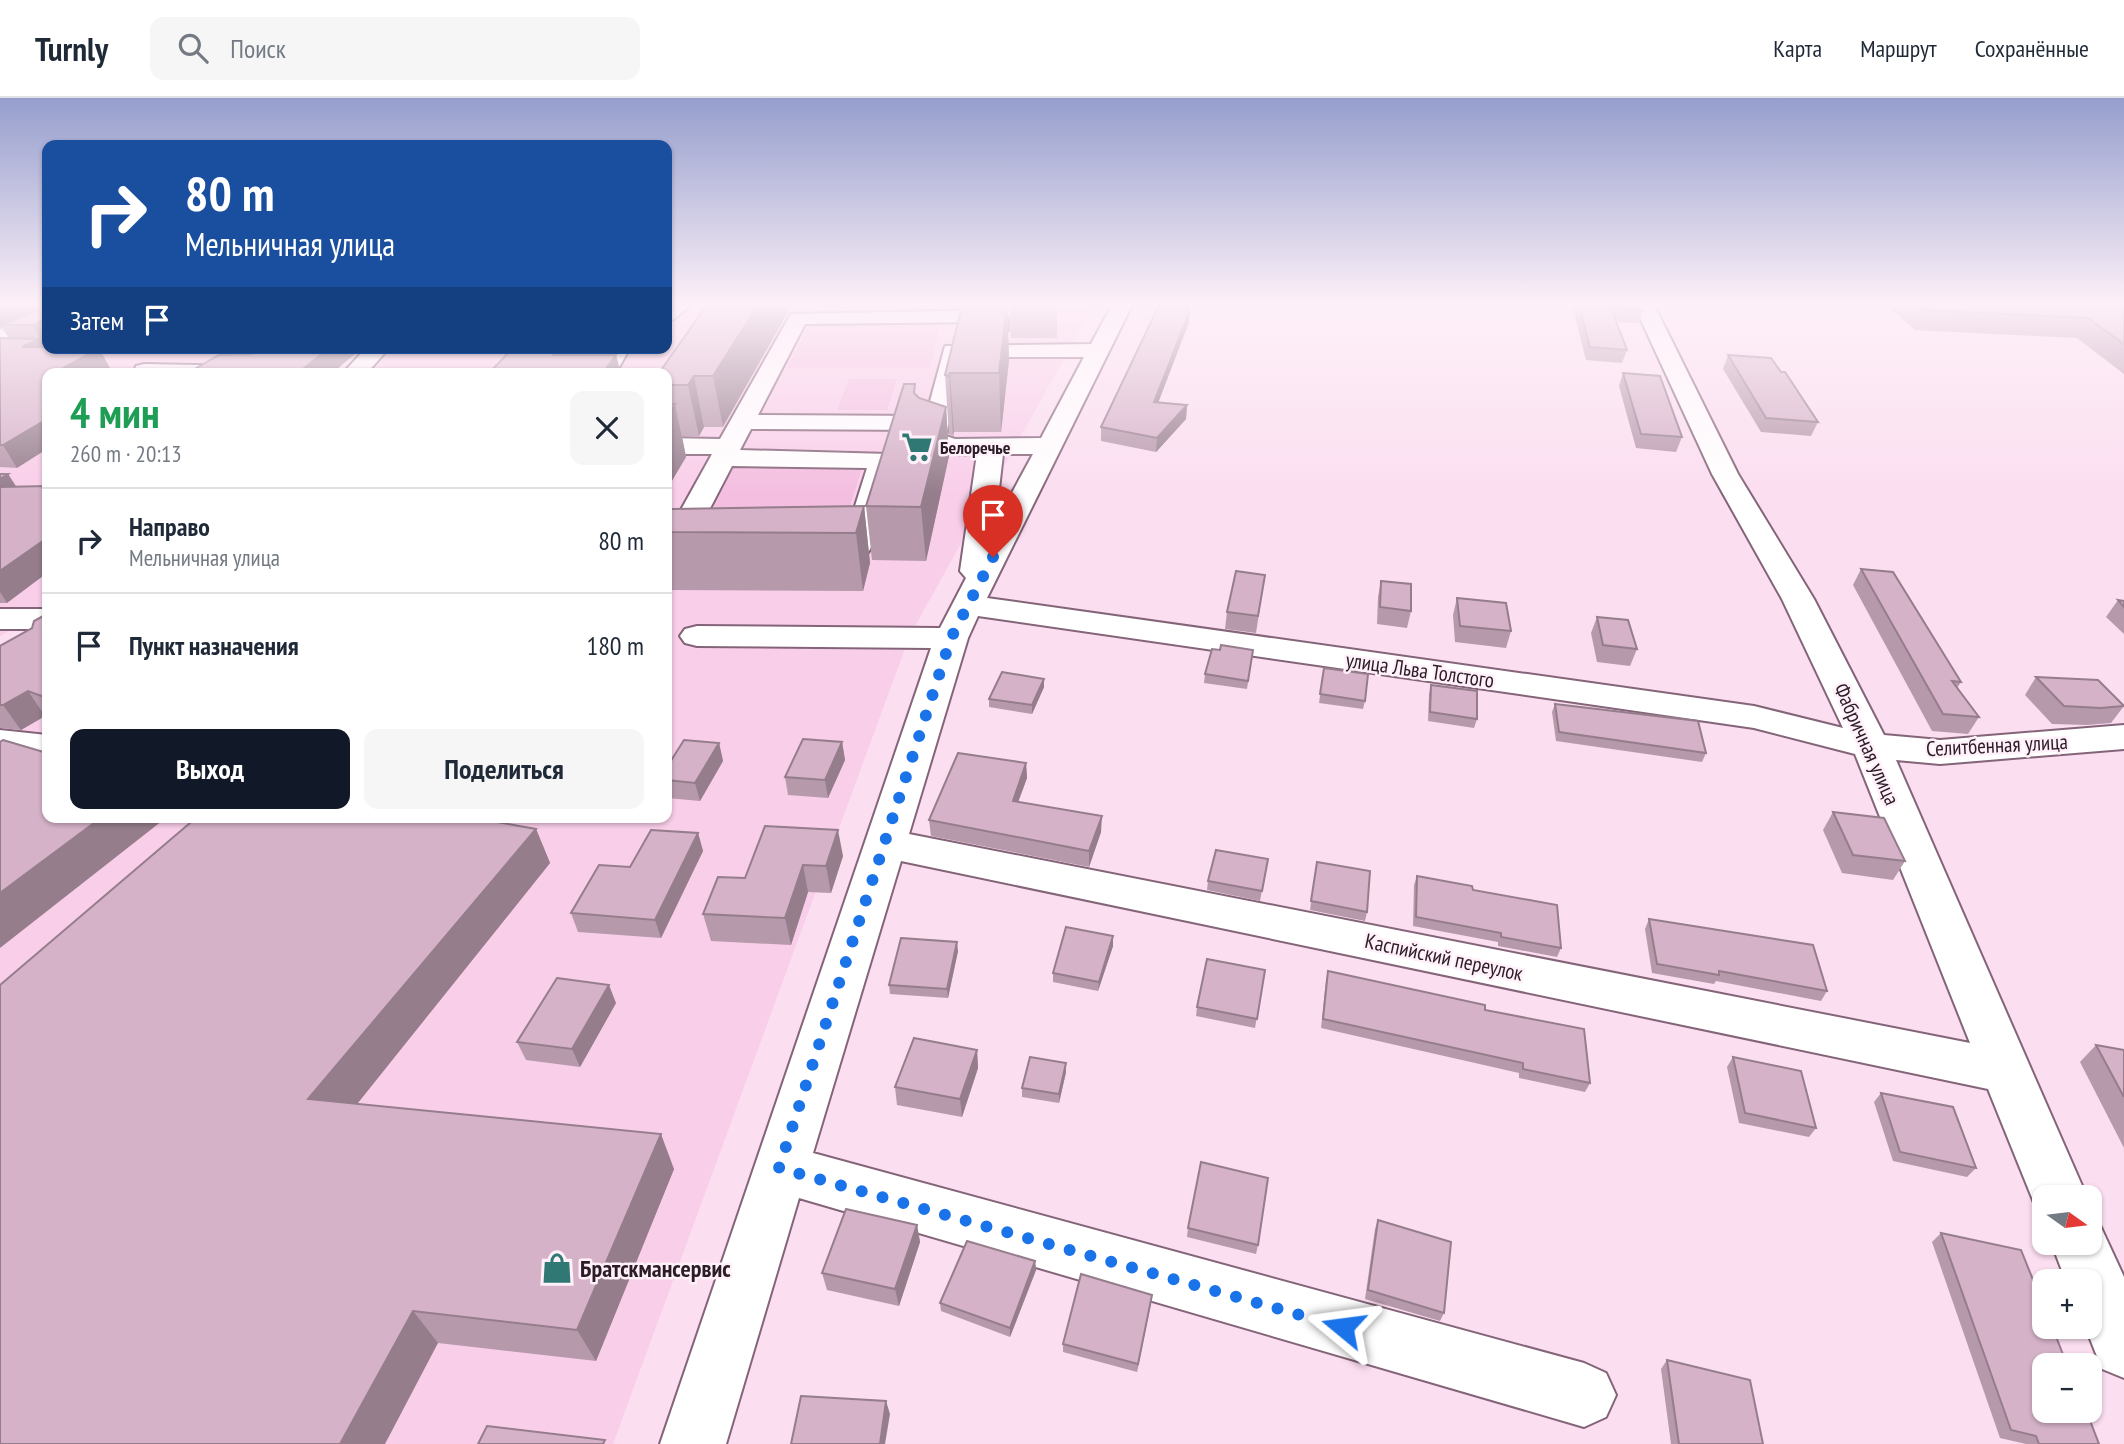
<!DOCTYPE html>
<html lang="ru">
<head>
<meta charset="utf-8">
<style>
	:root { --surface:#fff; --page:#f6f6f7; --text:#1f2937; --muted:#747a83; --line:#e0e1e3; --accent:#111827 }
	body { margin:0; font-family:"PT Sans Narrow",sans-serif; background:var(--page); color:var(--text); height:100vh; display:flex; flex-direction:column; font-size:26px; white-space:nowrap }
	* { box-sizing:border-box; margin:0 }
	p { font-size:23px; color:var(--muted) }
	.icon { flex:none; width:38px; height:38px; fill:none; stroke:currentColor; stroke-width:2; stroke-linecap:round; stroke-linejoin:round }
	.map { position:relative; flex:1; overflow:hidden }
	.sheet { position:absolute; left:42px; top:270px; width:630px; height:455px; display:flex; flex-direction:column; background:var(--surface); border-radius:14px; box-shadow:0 2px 5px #0004 }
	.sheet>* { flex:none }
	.guide { position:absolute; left:42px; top:42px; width:630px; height:214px; border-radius:14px; box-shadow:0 2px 5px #0004; background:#1a4fa0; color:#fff; overflow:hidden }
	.needle { width:46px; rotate:104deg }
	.buttons { position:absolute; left:2032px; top:1087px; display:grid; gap:14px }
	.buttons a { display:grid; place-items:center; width:70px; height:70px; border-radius:14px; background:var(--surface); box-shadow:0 2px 5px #0004; font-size:35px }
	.pin { position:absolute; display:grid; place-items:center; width:60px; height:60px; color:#fff; margin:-72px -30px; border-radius:50% 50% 50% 0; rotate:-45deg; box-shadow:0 0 7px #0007 }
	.pin .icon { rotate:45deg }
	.me { position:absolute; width:77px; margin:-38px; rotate:286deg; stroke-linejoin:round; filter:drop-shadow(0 0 5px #0008) }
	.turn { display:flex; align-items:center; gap:24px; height:147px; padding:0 28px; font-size:32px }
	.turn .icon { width:91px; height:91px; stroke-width:2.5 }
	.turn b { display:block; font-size:49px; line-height:60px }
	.then { display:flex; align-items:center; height:66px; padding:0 28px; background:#0003; gap:14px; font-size:26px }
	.round { display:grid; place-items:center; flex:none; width:74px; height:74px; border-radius:14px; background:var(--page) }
	.overview { display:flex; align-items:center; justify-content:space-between; height:119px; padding:0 28px }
	h1 { font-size:42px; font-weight:600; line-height:52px; color:#1e9e55 }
	.cta { display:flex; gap:14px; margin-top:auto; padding:14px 28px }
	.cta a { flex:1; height:80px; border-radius:14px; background:var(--accent); color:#fff; font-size:28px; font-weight:600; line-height:80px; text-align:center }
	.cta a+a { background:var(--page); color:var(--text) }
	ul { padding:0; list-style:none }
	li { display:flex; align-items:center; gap:21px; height:105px; padding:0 28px; border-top:2px solid var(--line) }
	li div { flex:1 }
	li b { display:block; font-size:26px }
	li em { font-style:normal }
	header { display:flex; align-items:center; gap:42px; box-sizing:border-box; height:98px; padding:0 35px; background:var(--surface); border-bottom:2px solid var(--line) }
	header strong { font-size:33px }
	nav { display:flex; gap:38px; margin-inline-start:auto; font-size:24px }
	.search { width:490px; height:63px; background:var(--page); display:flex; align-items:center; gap:18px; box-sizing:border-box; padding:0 24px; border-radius:14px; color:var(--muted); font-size:26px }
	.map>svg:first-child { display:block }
	.built { fill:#f9cee9 }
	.green { fill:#f4bee0 }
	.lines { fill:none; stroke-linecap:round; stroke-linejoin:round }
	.minor-casing { stroke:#846478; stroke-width:4 }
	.minor { fill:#fff; fill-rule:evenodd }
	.wall { fill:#b799ac }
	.shaded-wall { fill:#957d8c }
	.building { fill:#d5b2c8; stroke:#957d8c; stroke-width:2 }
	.route { stroke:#1a73e8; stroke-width:12; stroke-dasharray:0 21.6 }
	.labels { text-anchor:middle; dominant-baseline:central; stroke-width:5; stroke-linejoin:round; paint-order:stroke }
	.far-poi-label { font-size:18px; font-weight:bold; fill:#2b1d26; stroke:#fff0f9; text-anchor:start }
	.street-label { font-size:21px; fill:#2b1d26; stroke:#fff0f9 }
	.near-poi-label { font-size:24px; font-weight:bold; fill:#2b1d26; stroke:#fff0f9; text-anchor:start }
</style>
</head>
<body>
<header>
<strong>Turnly</strong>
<div class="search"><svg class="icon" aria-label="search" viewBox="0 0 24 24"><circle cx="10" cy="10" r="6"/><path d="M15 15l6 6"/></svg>Поиск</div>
<nav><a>Карта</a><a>Маршрут</a><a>Сохранённые</a></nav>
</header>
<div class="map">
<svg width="2124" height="1346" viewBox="0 0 2124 1346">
	<rect width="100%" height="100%" fill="#fbdef0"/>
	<g class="built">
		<polygon points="0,207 47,207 47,250 337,250 314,275 47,275 47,510 0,538"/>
		<polygon points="667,207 1094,207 910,537 613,1346 0,1346 0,589 47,561 47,719 667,719 667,275 371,275 392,250 667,250"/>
	</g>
	<g class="green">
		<polygon points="810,224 941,224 930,270 787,270"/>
		<polygon points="849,281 897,281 887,312 837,312"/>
		<polygon points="734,369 862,370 838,446 695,445"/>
	</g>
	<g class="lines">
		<defs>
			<g id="minor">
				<polygon points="667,207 691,207 674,221 667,223"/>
				<path d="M1112 207H1132L987 500 1754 608 1843 630 1782 501 1712 376 1634 207H1654L1738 376 1814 501 1884 637 1940 642 2124 627V651L1940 666 1896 662 2087 1099H2044V1119L2039 1117 1988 991 901 763 813 1055 1584 1265 1606 1275 1616 1297 1606 1319 1584 1329 799 1100 726 1346H660L931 550 697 548 685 545 680 538 685 531 697 528 940 530 966 480 960 473 977 356C959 357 932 358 920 342L923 332 751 331 740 352 889 356 894 366C889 386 879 449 863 460 853 467 837 465 825 462L821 456 825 450 843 446 867 370 732 368 690 449 693 455 689 461 678 464 667 460V437L712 356H667V340L720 341 791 216 993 212C1007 215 1009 218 1008 232L998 238 988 232V224L805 226 758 317 926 318 945 248 1091 246ZM963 259H1084L1041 340 955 341 946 338ZM1003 356H1033L995 426ZM978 518 1754 630 1855 656 1970 945 909 736 968 540Z"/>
				<polygon points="47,211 47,225 0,245 0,231"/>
				<polygon points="366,250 389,250 367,275 343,275"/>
				<polygon points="608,250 630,250 618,271 560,275 569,260 603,259"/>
				<polygon points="144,266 248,268 259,275 134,275 136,268"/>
				<rect x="0" y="511" width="47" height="20"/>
				<polygon points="0,632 47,637 47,661 0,656"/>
				<polygon points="2090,1121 2099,1125 2124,1179 2124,1280 2102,1271 2085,1228 2090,1228 2090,1183 2066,1183 2051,1144 2090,1144"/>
			</g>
		</defs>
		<use href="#minor" class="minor-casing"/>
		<use href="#minor" class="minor"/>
	</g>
	<g class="wall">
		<polygon points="0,207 47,207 47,241 42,244 45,250 110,270 47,275 17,370 0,369 0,240 9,240 1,228 0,228"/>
		<polygon points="707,207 723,329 704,329 699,338 682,338 686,359 667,391 667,275"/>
		<polygon points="1010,207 1057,207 1057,240 1011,240"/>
		<polygon points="1159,207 1190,207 1188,212 1189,224 1158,305 1187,307 1186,321 1156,354 1101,343 1101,329"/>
		<polygon points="1572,207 1638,207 1643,213 1639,225 1616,224 1627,252 1622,265 1586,262"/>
		<polygon points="1886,207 2124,207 2124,276 2077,240 1915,232"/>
		<polygon points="1007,208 1009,262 1001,334 954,334 953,338 949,336 945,277"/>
		<polygon points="240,250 362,250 332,275 188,275 243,257"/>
		<polygon points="513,250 606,250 601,256 621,275"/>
		<polygon points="1728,257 1818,324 1811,338 1761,334 1723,271"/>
		<polygon points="1623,275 1682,339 1676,354 1636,350 1619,288"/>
		<polygon points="916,297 919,300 946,309 949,358 926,463 872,462 866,408"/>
		<polygon points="0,376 8,376 16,389 7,505 0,505"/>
		<polygon points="864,408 870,465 863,493 667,492 667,410 672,411"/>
		<polygon points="1861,471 1961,584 1957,590 1979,619 1968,636 1932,633 1853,487"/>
		<polygon points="1265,477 1256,535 1225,531 1227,514"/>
		<polygon points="1381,483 1411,513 1407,530 1377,526 1378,499"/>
		<polygon points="1457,500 1511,533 1506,550 1455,544 1453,517"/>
		<polygon points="2118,502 2124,503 2124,536 2106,519"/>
		<polygon points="47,516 47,619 45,618 21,632 0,630 0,548 32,530"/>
		<polygon points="1597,519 1637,551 1630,568 1597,564 1591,535"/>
		<polygon points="1220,552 1253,552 1247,591 1204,585 1205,576"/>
		<polygon points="1324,570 1365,603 1363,611 1319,605"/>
		<polygon points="2036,579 2124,608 2111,625 2087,627 2052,626 2025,597"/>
		<polygon points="1044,581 1044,589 1032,616 989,609 989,601"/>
		<polygon points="1431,587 1477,621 1474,630 1428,623 1429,596"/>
		<polygon points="1555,606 1706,655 1702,664 1556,643 1552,614"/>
		<polygon points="842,644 845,662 828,700 788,697 785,679"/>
		<polygon points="719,645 723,663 700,703 667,700 667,669"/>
		<polygon points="1026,665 1027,680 1018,704 1101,734 1089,769 931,738 929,722"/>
		<polygon points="1833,714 1905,763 1893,782 1842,775 1823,732"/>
		<polygon points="536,731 550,765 357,1006 674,1071 596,1263 438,1245 0,1346"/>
		<polygon points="698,735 703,753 661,840 578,834 571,815 630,769"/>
		<polygon points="843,758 831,795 808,794 791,847 711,843 703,816 745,780"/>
		<polygon points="1268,761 1260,803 1207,792 1208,783"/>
		<polygon points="1317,764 1367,814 1365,823 1310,812"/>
		<polygon points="1417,778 1473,792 1561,850 1557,859 1498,848 1498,844 1413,828 1414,787"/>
		<polygon points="1649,821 1827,893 1821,903 1716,883 1714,886 1652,875 1645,831"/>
		<polygon points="1113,838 1113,848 1098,893 1053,884 1053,875"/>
		<polygon points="958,853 948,900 890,896 889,887"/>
		<polygon points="1265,872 1255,930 1196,918 1197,909"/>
		<polygon points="1328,873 1485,912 1590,985 1585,994 1519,980 1519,975 1321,930 1326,882"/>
		<polygon points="616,905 580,969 526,962 517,944"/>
		<polygon points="2096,947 2124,952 2124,1050 2080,964"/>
		<polygon points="977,952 978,970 962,1019 897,1007 895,989"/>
		<polygon points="1733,959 1816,1030 1809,1039 1739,1025 1727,969"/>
		<polygon points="1066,974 1059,1005 1022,999 1022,990"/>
		<polygon points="1881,995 1976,1070 1967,1079 1893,1063 1874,1004"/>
		<polygon points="1378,1122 1444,1215 1440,1223 1365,1201 1375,1131"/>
		<polygon points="917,1127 920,1144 899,1208 827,1192 822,1175"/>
		<polygon points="1188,1130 1258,1147 1256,1156 1187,1139"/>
		<polygon points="1941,1135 2099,1346 2026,1346 2000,1340 1932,1144"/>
		<polygon points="1035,1163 1036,1172 1010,1239 941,1213 940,1205"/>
		<polygon points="1152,1197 1137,1274 1063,1254 1063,1246"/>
		<polygon points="1667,1262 1763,1346 1671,1346 1661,1271"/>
	</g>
	<g class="shaded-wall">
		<polygon points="3,207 47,207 47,209 0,228 0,209"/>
		<polygon points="758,207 792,207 723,329 713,278"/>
		<polygon points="1007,208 1009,262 1001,334 999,275"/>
		<polygon points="1190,212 1189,224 1153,318 1154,304"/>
		<polygon points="47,220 47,241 42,244 51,260 22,249 40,241 32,227"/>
		<polygon points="99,250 110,270 102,275 54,275"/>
		<polygon points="329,250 362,250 332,275 298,275"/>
		<polygon points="556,250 564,250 567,259 553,257"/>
		<polygon points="599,250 606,250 601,256"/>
		<polygon points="616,257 621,275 603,275"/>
		<polygon points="950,275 954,334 953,338 949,278"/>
		<polygon points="694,278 704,329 699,338 688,287"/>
		<polygon points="675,306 686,359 667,391 667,318"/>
		<polygon points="1187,307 1186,321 1156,354 1157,340"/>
		<polygon points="946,309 949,358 926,463 921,409"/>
		<polygon points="47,321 47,351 17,370 3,347"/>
		<polygon points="8,376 23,399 0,412 0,381"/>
		<polygon points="864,408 870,465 863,493 856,435"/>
		<polygon points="47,440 47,475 7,505 0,494 0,473"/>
		<polygon points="1044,581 1044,589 1032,616 1032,607"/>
		<polygon points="28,593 45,618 21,632 3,607"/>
		<polygon points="842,644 845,662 828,700 825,682"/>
		<polygon points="719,645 723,663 700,703 695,685"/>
		<polygon points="1026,665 1027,680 1013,718 1013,703"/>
		<polygon points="1102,718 1101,734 1089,769 1089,753"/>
		<polygon points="102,719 167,719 0,850 0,795"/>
		<polygon points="536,731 550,765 333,1036 308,1001"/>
		<polygon points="838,732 843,758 831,795 826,768"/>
		<polygon points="698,735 703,753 661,840 655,822"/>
		<polygon points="803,767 808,794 791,847 785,820"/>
		<polygon points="1113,838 1113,848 1098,893 1099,884"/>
		<polygon points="957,844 958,853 948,900 947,891"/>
		<polygon points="609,887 616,905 580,969 572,951"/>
		<polygon points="977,952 978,970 962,1019 960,1001"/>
		<polygon points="1066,965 1066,974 1059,1005 1059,996"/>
		<polygon points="661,1036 674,1071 596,1263 577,1232"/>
		<polygon points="917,1127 920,1144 899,1208 895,1191"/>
		<polygon points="1035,1163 1036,1172 1010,1239 1010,1230"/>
		<polygon points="1152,1197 1151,1205 1137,1274 1138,1266"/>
		<polygon points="413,1213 438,1245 385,1346 340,1346"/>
		<polygon points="886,1303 890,1316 885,1346 880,1346"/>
	</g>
	<g class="building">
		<polygon points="39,207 47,207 47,220 32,227 1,227 39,212"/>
		<polygon points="707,207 758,207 713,278 694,278 688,287 667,287 667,275 659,275"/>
		<polygon points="1159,207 1186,207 1184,212 1190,212 1154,304 1187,307 1157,340 1101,329"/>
		<polygon points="1579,207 1638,207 1643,213 1611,210 1627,252 1590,249"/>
		<polygon points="1918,207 2124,207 2124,246 2088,220 1924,212"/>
		<polygon points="962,208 1007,208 999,275 950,275 949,278 945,277"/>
		<polygon points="0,240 40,241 22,249 99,250 54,275 47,275 47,321 3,347 0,347"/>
		<polygon points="247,250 329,250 298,275 188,275 219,257 252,256 251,253"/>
		<polygon points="513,250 556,250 553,257 616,257 603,275 489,275"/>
		<polygon points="1728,257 1771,260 1781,274 1785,274 1818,324 1766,320"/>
		<polygon points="1623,275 1660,278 1682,339 1641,336"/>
		<polygon points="904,286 915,286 914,295 919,300 946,309 921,409 866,408"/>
		<polygon points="667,306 675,306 667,318"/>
		<polygon points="0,376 8,376 0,381"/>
		<polygon points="47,388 47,440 0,473 0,389"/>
		<polygon points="864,408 856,435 667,434 667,410 672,411"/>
		<polygon points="1861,471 1893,474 1961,584 1952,583 1979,619 1943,616"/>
		<polygon points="1236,473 1265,477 1258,518 1227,514"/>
		<polygon points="1381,483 1411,486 1411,513 1380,509"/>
		<polygon points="1457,500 1506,505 1511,533 1460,528"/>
		<polygon points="2118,502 2124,503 2124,509"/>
		<polygon points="47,516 47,600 28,593 3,607 0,607 0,548 32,530 34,523"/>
		<polygon points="1597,519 1628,522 1637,551 1603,547"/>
		<polygon points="1221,547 1253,552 1248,583 1205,576 1212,551 1220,552"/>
		<polygon points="1324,570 1368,576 1365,603 1320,596"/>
		<polygon points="1002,574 1044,581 1032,607 989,601"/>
		<polygon points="2036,579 2098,582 2124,608 2100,610 2064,608"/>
		<polygon points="1431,587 1477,593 1477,621 1430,614"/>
		<polygon points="1555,606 1698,623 1706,655 1559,634"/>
		<polygon points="803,641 842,644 825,682 785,679"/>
		<polygon points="3,642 47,655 47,719 102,719 0,795 0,644"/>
		<polygon points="684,642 719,645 695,685 667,682 667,669"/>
		<polygon points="958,655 1026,665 1013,703 1102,718 1089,753 929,722"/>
		<polygon points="1833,714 1884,720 1905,763 1853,757"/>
		<polygon points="197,719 469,719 536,731 308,1001 661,1036 577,1232 413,1213 340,1346 0,1346 0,887"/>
		<polygon points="765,728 838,732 826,768 803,767 785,820 703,816 718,779 745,780"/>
		<polygon points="651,732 698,735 655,822 571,815 599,767 630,769"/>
		<polygon points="1216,752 1268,761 1262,793 1208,783"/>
		<polygon points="1317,764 1370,773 1367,814 1311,803"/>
		<polygon points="1417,778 1472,788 1473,792 1557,807 1561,850 1501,839 1501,835 1416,819"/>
		<polygon points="1649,821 1813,847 1827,893 1719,873 1719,877 1657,866"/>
		<polygon points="1066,829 1113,838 1099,884 1053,875"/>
		<polygon points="901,840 957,844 947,891 889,887"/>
		<polygon points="1207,861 1265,872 1257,921 1197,909"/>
		<polygon points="1328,873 1485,907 1485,912 1584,931 1590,985 1523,971 1523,965 1323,921"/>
		<polygon points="557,880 609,887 572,951 517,944"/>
		<polygon points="914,940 977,952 960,1001 895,989"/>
		<polygon points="2096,947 2124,952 2124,999"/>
		<polygon points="1030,959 1066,965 1059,996 1022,990"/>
		<polygon points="1733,959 1801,973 1816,1030 1745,1015"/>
		<polygon points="1881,995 1953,1009 1976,1070 1900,1054"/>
		<polygon points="1201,1064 1268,1080 1258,1147 1188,1130"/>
		<polygon points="846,1111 917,1127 895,1191 822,1175"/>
		<polygon points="1378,1122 1451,1144 1444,1215 1368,1192"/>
		<polygon points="1941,1135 2021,1152 2044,1209 2044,1228 2052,1228 2067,1267 2044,1267 2044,1312 2086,1312 2099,1346 2039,1346 2036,1338 2011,1332"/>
		<polygon points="967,1143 1035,1163 1010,1230 940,1205"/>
		<polygon points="1081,1176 1152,1197 1138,1266 1063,1246"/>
		<polygon points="1667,1262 1750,1282 1763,1346 1679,1346"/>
		<polygon points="801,1298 886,1303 880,1346 791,1346"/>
		<polygon points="487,1328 605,1342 603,1346 478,1346"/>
	</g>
	<linearGradient id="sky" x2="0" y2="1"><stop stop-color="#959ecd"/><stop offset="0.52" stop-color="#fdf0f8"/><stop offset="1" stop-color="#fdf0f8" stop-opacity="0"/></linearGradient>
	<rect width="2124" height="396" fill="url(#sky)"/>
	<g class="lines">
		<polyline class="route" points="993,459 951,540 779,1070 1343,1229"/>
	</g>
	<defs>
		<symbol id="supermarket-bare" viewBox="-9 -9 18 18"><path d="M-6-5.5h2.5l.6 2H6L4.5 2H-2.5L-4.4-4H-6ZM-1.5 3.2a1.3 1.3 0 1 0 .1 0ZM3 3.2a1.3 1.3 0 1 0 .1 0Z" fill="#2f7874" stroke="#fff0f9" stroke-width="2.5" paint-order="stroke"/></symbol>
		<symbol id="shop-bare" viewBox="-9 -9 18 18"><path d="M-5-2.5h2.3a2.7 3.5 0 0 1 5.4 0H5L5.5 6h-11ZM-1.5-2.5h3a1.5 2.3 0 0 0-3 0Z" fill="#2f7874" stroke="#fff0f9" stroke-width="2.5" paint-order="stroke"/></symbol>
	</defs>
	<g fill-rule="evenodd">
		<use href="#supermarket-bare" x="895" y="327" width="44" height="44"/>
		<use href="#shop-bare" x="535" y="1148" width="44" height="44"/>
	</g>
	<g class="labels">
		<g class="far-poi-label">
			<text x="940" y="349">Белоречье</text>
		</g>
		<g class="street-label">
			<text transform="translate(1420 572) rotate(8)">улица Льва Толстого</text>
			<text transform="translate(1867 646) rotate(66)">Фабричная улица</text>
			<text transform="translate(1997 647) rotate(-3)">Селитбенная улица</text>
			<text transform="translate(1444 859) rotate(12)">Каспийский переулок</text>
		</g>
		<g class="near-poi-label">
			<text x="580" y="1170">Братскмансервис</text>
		</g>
	</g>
</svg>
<div class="buttons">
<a><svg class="needle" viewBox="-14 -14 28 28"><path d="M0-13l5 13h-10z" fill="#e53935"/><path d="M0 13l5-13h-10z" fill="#747a83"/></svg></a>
<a>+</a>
<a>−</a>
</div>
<div class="pin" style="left:993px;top:459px;background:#d93025"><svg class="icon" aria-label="arrive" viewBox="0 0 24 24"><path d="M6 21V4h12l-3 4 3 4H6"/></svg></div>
<svg class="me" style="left:1343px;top:1229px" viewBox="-20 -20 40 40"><path d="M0-17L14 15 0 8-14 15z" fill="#1a73e8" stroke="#fff" stroke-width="4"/></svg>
<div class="guide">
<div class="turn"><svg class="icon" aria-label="right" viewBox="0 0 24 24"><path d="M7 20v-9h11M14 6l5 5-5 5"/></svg><div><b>80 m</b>Мельничная улица</div></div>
<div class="then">Затем<svg class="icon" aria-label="arrive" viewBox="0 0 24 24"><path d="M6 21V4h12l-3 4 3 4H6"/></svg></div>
</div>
<section class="sheet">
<div class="overview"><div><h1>4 мин</h1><p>260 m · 20:13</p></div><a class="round"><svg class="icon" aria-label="close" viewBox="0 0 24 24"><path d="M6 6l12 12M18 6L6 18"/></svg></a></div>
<ul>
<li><svg class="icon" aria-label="right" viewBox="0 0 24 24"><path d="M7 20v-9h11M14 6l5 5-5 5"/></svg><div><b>Направо</b><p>Мельничная улица</p></div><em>80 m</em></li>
<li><svg class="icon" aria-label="arrive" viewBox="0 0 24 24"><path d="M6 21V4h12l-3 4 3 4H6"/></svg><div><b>Пункт назначения</b></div><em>180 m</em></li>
</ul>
<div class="cta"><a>Выход</a><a>Поделиться</a></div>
</section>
</div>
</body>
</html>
